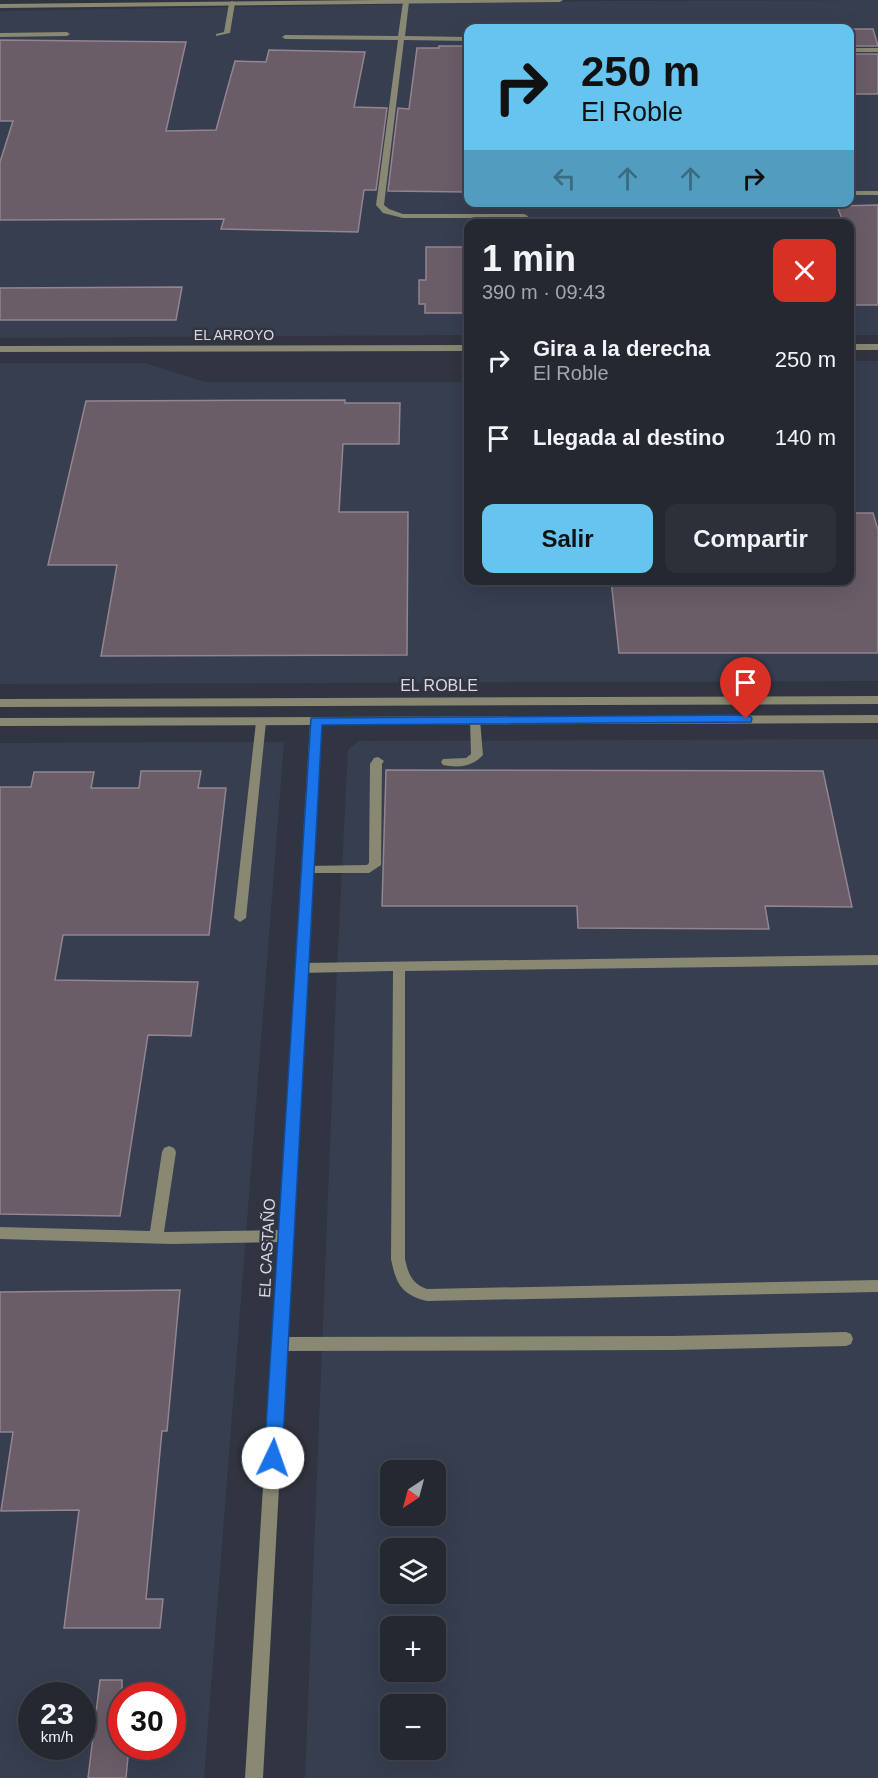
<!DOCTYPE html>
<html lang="es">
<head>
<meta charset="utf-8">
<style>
	:root { --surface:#242831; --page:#2c3039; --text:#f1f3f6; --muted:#a3a6ab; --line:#41444d; --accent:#67c4ef }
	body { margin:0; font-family:Arial,sans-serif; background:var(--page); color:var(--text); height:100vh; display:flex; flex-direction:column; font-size:22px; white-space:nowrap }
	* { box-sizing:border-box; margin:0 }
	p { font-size:20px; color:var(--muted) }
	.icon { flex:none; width:33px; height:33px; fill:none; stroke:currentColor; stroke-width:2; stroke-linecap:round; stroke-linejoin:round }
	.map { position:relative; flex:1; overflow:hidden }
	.drawer { position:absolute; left:464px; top:219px; width:390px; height:366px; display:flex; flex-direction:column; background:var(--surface); border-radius:12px; box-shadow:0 6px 24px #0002,0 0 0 2px var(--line) }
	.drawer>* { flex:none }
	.hud { position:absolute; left:464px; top:24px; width:390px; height:183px; border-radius:12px; box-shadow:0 6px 24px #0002,0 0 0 2px var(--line); background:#67c4ef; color:#111; overflow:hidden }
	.needle { width:39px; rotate:216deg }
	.tools { position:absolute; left:380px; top:1460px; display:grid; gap:12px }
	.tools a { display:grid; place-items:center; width:66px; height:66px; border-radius:12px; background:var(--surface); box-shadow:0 6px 24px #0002,0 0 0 2px var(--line); font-size:30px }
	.speed { position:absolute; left:18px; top:1682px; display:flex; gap:12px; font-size:30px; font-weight:700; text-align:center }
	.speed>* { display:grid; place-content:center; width:78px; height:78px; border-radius:50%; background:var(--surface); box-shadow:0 6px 24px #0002,0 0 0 2px var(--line); line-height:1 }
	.speed small { font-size:15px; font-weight:400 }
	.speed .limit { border:9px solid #d22; background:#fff; color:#111 }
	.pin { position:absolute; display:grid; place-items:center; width:51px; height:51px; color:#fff; margin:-62px -26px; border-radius:50% 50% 50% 0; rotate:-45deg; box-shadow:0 0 6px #0007 }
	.pin .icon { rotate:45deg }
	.me { position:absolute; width:66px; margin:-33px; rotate:3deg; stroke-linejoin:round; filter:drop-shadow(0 0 4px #0008) }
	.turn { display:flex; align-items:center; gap:21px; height:126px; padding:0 18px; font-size:27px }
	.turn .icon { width:78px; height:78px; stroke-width:2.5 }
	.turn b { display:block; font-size:42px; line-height:51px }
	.lanes { display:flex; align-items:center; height:57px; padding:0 18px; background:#0003; justify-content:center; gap:30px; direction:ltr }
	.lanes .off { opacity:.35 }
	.round { display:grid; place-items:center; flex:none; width:63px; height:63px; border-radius:12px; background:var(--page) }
	.overview { display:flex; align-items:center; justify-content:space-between; height:102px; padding:0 18px }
	h1 { font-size:36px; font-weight:700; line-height:45px }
	.primary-button { display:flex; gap:12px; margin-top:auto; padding:12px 18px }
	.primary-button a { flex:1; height:69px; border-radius:12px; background:var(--accent); color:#111; font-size:24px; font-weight:700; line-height:69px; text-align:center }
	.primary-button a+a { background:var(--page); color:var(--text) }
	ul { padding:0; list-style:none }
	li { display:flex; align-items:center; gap:18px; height:78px; padding:0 18px }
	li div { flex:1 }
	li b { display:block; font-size:22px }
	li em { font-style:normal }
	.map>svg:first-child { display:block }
	.built { fill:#363e50; fill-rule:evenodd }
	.building { fill:#6b5d67; stroke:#93848f; stroke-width:1.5 }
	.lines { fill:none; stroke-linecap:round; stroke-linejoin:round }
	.lane { fill:#898872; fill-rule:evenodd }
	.street { fill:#898872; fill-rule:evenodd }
	.route { fill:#1a73e8; stroke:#114b97; stroke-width:1.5 }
	.labels { text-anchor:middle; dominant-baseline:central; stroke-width:5; stroke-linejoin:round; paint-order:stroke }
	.far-street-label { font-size:14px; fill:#d6d9e1; stroke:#303541 }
	.street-label { font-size:16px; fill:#d6d9e1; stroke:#303541 }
</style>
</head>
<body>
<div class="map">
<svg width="878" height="1778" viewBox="0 0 878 1778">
	<rect width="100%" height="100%" fill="#303541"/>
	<g class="built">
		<path d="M878 0V335H849V224H468V335L0 338V11L597 1ZM468 28H849V202H468Z"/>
		<polygon points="849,361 878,361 878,681 0,684 0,363 145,363 205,382 468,382 468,580 849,580"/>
		<path d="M878 739V1778H305L337 968 348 749 359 741ZM390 1470H435V1515H390ZM390 1548H435V1593H390ZM390 1626H435V1671H390ZM390 1704H435V1749H390Z"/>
		<path d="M284 742 204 1778H0V743ZM32 1695H82V1746H32ZM122 1695H172V1746H122Z"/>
	</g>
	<g class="building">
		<polygon points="849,29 873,29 878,46 849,46"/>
		<polygon points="0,40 186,42 166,131 216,130 235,61 266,62 269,50 365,52 354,107 387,108 376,190 364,190 358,232 221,229 224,219 0,220 0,162 13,121 0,121"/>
		<polygon points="439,46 468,46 468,192 388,191 398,108 409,109 417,48 439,48"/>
		<rect x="849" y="54" width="29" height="40"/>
		<polygon points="878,205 878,305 849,305 849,224 844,224 837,206"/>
		<polygon points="426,247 468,247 468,313 425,313 425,304 419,304 419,280 426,280"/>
		<polygon points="182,287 176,320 0,320 0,288"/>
		<polygon points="345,400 345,403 400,403 399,444 343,444 339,512 408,512 407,655 101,656 117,565 48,565 86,401"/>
		<polygon points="849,513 873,513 878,530 878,653 619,653 611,580 849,580"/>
		<polygon points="386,770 823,771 852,907 765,906 769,929 578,928 577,906 382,906"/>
		<polygon points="141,771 201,771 198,788 226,788 209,935 63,935 55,980 198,982 191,1036 148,1035 120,1216 0,1214 0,787 31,787 34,772 94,772 91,788 139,788"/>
		<polygon points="180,1290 167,1431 162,1431 146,1599 163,1599 160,1628 64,1628 79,1510 1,1511 13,1432 0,1432 0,1292"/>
		<polygon points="100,1680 122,1680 122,1746 129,1746 126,1778 88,1778"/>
	</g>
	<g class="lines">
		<g class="lane">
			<polygon points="406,0 409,2 405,36 468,37 468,41 404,40 384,205 389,209 403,214 524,214 528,216 527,218 403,218 383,213 376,205 398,40 285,39 282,37 285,35 398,36 403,2"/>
			<polygon points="232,1 235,3 230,33 216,36 216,34 224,32 229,3"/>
			<polygon points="0,33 67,32 70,34 67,36 0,37"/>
			<rect x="849" y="48" width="29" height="4"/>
			<rect x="849" y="191" width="29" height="4"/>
			<path d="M475 716 480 720 483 755C472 767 458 768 443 765L441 762 443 759 466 758 471 754 470 720Z"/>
			<polygon points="261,718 266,722 246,918 240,922 234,918 256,722"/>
			<polygon points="378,757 384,761 382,764 381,865 369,873 303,873 301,870 303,867 307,866 367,865 369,863 370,764 374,758"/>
			<path d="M878 955V965L405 971V1259C408 1273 412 1284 427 1289L878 1280V1292L427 1301C402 1295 396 1284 391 1259L393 971 301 973 297 971 295 968 297 965 301 963Z"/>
			<polygon points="169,1146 174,1148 176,1152 164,1232 286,1230 291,1232 293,1236 291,1240 286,1242 171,1244 0,1239 0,1227 150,1231 162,1152 164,1148"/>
			<polygon points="846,1332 851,1334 853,1339 851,1344 846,1346 673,1350 279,1351 274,1349 272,1344 274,1339 279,1337 673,1336"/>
		</g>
		<g class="street">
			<polygon points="378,0 563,0 560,2 0,8 0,4"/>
			<rect x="849" y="344" width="29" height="6"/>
			<polygon points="468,345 468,351 0,352 0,346"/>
			<polygon points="878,696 878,704 0,707 0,699"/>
			<polygon points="878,715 878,723 321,725 263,1778 245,1778 310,725 0,726 0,718"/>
		</g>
	</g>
	<polygon class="route" points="746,715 751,717 752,719 751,722 322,725 282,1458 279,1464 273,1466 267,1464 264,1458 311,718"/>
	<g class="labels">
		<g class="far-street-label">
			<text x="234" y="335">EL ARROYO</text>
		</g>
		<g class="street-label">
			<text x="439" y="685">EL ROBLE</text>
			<text transform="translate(267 1248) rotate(-87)">EL CASTAÑO</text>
		</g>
	</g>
</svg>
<div class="tools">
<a><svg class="needle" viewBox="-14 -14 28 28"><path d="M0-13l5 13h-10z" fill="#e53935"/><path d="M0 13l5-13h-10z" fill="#a3a6ab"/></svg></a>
<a><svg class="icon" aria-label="layers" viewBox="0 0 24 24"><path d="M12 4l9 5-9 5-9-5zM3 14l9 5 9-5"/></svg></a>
<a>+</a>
<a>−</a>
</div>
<div class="speed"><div>23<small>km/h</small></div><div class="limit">30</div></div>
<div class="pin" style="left:746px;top:719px;background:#d93025"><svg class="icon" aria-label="arrive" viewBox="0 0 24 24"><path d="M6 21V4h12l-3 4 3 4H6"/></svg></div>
<svg class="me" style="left:273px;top:1458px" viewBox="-20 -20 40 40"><circle r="19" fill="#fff"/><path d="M0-13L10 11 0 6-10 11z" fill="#1a73e8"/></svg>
<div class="hud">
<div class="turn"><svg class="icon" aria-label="right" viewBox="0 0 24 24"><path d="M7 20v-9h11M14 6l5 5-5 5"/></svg><div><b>250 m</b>El Roble</div></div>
<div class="lanes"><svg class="icon off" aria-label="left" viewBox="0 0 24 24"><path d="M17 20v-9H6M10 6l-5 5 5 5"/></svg><svg class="icon off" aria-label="ahead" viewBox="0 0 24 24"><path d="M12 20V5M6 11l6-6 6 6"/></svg><svg class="icon off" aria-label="ahead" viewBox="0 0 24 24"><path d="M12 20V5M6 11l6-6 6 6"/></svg><svg class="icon" aria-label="right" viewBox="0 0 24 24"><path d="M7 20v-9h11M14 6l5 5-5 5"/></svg></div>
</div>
<section class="drawer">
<div class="overview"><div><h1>1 min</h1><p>390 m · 09:43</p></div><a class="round" style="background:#d93025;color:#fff"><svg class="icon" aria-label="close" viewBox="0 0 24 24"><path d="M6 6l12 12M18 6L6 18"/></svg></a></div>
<ul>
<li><svg class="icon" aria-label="right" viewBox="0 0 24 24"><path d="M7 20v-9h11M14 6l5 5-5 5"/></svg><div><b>Gira a la derecha</b><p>El Roble</p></div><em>250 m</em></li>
<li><svg class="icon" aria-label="arrive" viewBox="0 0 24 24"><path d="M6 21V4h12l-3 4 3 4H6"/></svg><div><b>Llegada al destino</b></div><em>140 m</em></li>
</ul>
<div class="primary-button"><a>Salir</a><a>Compartir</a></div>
</section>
</div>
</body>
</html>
